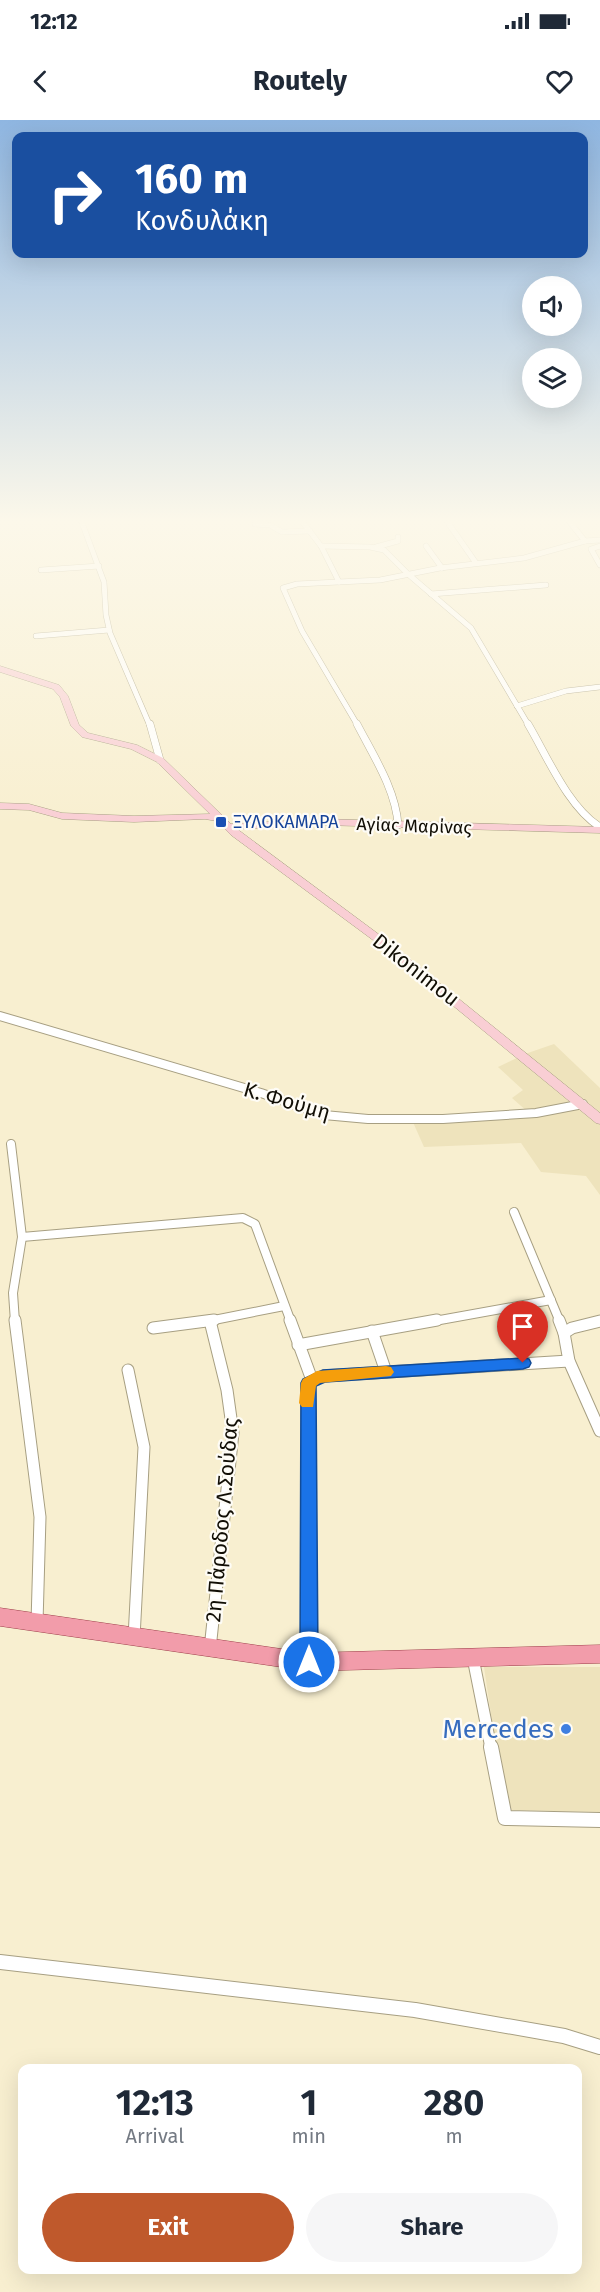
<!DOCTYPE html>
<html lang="en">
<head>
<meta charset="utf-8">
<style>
	:root { --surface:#fff; --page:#f6f6f7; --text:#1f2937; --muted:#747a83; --accent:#bf592c }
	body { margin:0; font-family:"Fira Sans",sans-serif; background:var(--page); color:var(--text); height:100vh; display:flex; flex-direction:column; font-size:22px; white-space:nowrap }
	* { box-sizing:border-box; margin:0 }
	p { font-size:20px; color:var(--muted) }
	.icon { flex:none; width:33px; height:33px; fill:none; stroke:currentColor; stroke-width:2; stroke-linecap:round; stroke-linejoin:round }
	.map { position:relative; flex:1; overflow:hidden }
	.side { position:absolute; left:18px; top:1944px; width:564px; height:210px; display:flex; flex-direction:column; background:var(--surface); border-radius:12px; box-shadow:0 6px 24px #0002 }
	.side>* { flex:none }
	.hud { position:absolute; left:12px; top:12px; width:576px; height:126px; border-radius:12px; box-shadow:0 6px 24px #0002; background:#1a4fa0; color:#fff; overflow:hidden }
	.controls { position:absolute; left:522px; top:156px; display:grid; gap:12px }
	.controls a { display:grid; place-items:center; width:60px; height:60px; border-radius:50%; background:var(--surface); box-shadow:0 6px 24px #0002; font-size:30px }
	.pin { position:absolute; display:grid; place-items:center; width:51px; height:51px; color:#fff; margin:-62px -26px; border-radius:50% 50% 50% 0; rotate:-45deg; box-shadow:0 0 6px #0007 }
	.pin .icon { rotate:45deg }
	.me { position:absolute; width:66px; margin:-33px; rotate:0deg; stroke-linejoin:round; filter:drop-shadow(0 0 4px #0008) }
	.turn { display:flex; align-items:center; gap:21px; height:126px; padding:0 24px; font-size:27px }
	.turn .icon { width:78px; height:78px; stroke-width:2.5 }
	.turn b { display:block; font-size:42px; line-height:51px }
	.eta { display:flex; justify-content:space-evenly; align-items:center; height:102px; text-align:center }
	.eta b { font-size:36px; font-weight:700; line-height:42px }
	.cta { display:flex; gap:12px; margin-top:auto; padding:12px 24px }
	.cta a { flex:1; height:69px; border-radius:36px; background:var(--accent); color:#fff; font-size:24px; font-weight:700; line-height:69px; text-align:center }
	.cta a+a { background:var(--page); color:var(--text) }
	.status { display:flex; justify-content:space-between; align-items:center; height:42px; padding:0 30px; background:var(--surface); direction:ltr }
	.status svg { height:16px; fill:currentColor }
	header { display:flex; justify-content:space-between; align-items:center; height:78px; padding:0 24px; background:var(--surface); font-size:27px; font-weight:700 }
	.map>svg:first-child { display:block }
	.built { fill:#eee3bc }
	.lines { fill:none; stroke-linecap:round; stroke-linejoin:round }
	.street-far4-casing { stroke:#a79f82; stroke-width:6 }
	.street-far3-casing { stroke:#a79f82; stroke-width:8 }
	.street-far2-casing { stroke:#a79f82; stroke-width:10 }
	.street-far1-casing { stroke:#a79f82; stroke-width:13 }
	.street-casing { stroke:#a79f82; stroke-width:16 }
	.secondary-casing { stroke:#a79f82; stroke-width:1 }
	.primary-casing { stroke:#9e3f4b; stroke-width:1 }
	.street-far4 { stroke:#fff; stroke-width:5 }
	.street-far3 { stroke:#fff; stroke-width:7 }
	.street-far2 { stroke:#fff; stroke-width:8 }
	.street-far1 { stroke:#fff; stroke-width:11 }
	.street { stroke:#fff; stroke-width:14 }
	.secondary { fill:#f9ced4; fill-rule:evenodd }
	.primary { fill:#f29caa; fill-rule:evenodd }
	.route { fill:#1a73e8; stroke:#114b97; stroke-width:1.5 }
	.slow { fill:#f59e0b }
	.transit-dot { fill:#1a4fb4; stroke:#fefcf6; stroke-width:2 }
	.shop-dot { fill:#3f7fe0; stroke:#fefcf6; stroke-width:2 }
	.labels { text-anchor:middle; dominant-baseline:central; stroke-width:4.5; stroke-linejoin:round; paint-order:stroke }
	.far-transit-label { font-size:18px; fill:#164399; stroke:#fefcf6; text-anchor:start }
	.far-street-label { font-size:18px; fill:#110e05; stroke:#fefcf6 }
	.street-label { font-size:21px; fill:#110e05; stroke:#fefcf6 }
	.near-shop-label { font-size:26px; fill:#366cbe; stroke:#fefcf6; text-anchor:end }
</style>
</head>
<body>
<div class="status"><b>12:12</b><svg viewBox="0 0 49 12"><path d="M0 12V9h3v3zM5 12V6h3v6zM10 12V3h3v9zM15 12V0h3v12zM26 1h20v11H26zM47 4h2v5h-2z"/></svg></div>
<header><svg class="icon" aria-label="back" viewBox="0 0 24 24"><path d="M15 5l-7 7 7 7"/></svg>Routely<svg class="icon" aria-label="heart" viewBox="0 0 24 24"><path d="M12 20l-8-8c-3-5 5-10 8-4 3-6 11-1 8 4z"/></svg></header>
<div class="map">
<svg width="600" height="2172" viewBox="0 0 600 2172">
	<rect width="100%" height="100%" fill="#f8efd0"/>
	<g class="built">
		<polygon points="554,924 600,968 600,1075 586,1056 541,1052 521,1023 424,1027 412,1000 529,993 512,978 523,970 498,947 525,934"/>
		<polygon points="484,1547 600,1547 600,1692 505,1690"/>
	</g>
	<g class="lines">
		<defs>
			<g id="street-far4">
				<polyline points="81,400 104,462 106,495 110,513 150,606"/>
				<polyline points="301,400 321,426 339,462"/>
				<polyline points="446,400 476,443"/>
				<polyline points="568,400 585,421 600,420"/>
				<polyline points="255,404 270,405 282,412 310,411"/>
				<polyline points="321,426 370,427 384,430 408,454 471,508 529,606"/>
				<polyline points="426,426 442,448"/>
				<polyline points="600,426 591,429 600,445"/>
				<polyline points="376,427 398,421 398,417"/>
				<polyline points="41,450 99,446"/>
				<polyline points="431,474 546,465"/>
				<polyline points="36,516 109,510"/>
				<polyline points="517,586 566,571 600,567"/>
				<polyline points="358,606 302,511 283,468 297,464 380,460 440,448 524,438 585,421"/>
			</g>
			<g id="street-far3">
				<polyline points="150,604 160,640"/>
				<path d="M357 604C373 635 396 670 398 705"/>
				<path d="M528 604C547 636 568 687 600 707"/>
			</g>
			<g id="street-far2">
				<polyline points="0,896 261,973 324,995 368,999 443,999 536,993 583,984"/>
				<polyline points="11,1024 22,1117 13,1173 15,1202"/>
				<polyline points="514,1092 560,1202"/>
				<polyline points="22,1117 243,1098 255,1104 291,1202"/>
				<polyline points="204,1202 284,1186"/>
				<polyline points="429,1202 551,1180"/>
				<polyline points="597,1202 600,1201"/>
			</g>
			<g id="street-far1">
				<polyline points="15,1200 40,1397 37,1503"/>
				<polyline points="290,1200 312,1260 307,1268 309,1542"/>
				<polyline points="559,1200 564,1213 569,1241 600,1311"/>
				<polyline points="210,1201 227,1270 233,1313 210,1529"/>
				<polyline points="153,1208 214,1200"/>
				<polyline points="372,1211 386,1252"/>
				<polyline points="564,1213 572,1208 600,1201"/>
				<polyline points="298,1225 437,1200"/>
				<polyline points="128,1250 144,1327 134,1518"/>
				<polyline points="312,1260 323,1256 569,1241"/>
				<polyline points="473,1538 491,1628"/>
			</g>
			<g id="street">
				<polyline points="491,1627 505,1698 600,1700"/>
				<polyline points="0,1842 415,1890 564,1916 600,1927"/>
			</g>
			<polygon id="secondary" points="0,546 59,565 68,576 79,605 88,613 137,625 163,638 231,704 323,699 600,707 600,713 323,705 237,709 381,816 600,993 600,1004 596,1003 373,820 231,715 217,701 205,699 134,702 62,699 29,690 0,689 0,683 29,684 62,693 134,696 210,694 157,642 131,629 82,617 71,606 60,577 53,569 0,552"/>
			<polygon id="primary" points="0,1488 309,1533 600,1525 600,1543 309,1551 0,1506"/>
		</defs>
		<use href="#street-far4" class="street-far4-casing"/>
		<use href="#street-far3" class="street-far3-casing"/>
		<use href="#street-far2" class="street-far2-casing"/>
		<use href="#street-far1" class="street-far1-casing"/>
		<use href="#street" class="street-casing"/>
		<use href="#secondary" class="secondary-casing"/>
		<use href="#primary" class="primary-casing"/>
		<use href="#street-far4" class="street-far4"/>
		<use href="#street-far3" class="street-far3"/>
		<use href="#street-far2" class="street-far2"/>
		<use href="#street-far1" class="street-far1"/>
		<use href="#street" class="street"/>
		<use href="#secondary" class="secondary"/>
		<use href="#primary" class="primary"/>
	</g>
	<linearGradient id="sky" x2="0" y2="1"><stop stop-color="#8fb6e1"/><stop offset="0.57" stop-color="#fcf8ea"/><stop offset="1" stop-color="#fcf8ea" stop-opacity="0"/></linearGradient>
	<rect width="600" height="704" fill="url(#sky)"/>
	<polygon class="route" points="523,1238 529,1239 531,1243 529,1247 523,1249 325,1262 316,1266 318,1542 316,1548 309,1551 303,1548 300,1542 301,1263 303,1259 323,1250"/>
	<polygon class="slow" points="386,1246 391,1247 394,1252 391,1256 320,1263 316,1266 313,1287 302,1287 299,1283 301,1263 303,1259 317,1251"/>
	<rect class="transit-dot" x="215" y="696" width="12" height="12" rx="3"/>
	<circle class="shop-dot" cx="566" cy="1609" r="6"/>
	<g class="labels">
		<g class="far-transit-label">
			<text x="233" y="702">ΞΥΛΟΚΑΜΑΡΑ</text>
		</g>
		<g class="far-street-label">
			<text transform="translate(414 706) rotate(2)">Αγίας Μαρίνας</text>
		</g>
		<g class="street-label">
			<text transform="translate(416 850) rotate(38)">Dikonimou</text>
			<text transform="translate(287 981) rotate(16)">Κ. Φούμη</text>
			<text transform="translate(222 1400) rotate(-85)">2η Πάροδος Λ.Σούδας</text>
		</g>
		<g class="near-shop-label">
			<text x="554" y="1609">Mercedes</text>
		</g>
	</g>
</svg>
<div class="controls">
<a><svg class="icon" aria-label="sound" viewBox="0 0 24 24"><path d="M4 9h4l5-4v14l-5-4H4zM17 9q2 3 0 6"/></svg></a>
<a><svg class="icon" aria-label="layers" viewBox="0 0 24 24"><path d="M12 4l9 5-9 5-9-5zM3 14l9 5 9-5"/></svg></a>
</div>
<div class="pin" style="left:523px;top:1243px;background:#d93025"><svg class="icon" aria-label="arrive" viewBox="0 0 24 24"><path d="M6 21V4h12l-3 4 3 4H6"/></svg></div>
<svg class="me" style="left:309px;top:1542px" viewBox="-20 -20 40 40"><circle r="17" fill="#1a73e8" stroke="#fff" stroke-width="3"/><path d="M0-11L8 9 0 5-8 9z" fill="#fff"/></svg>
<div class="hud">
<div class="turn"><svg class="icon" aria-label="right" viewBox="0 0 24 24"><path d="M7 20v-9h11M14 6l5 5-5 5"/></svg><div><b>160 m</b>Κονδυλάκη</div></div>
</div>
<section class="side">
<div class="eta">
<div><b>12:13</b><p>Arrival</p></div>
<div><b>1</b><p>min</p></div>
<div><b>280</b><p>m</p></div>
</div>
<div class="cta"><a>Exit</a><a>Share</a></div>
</section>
</div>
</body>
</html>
